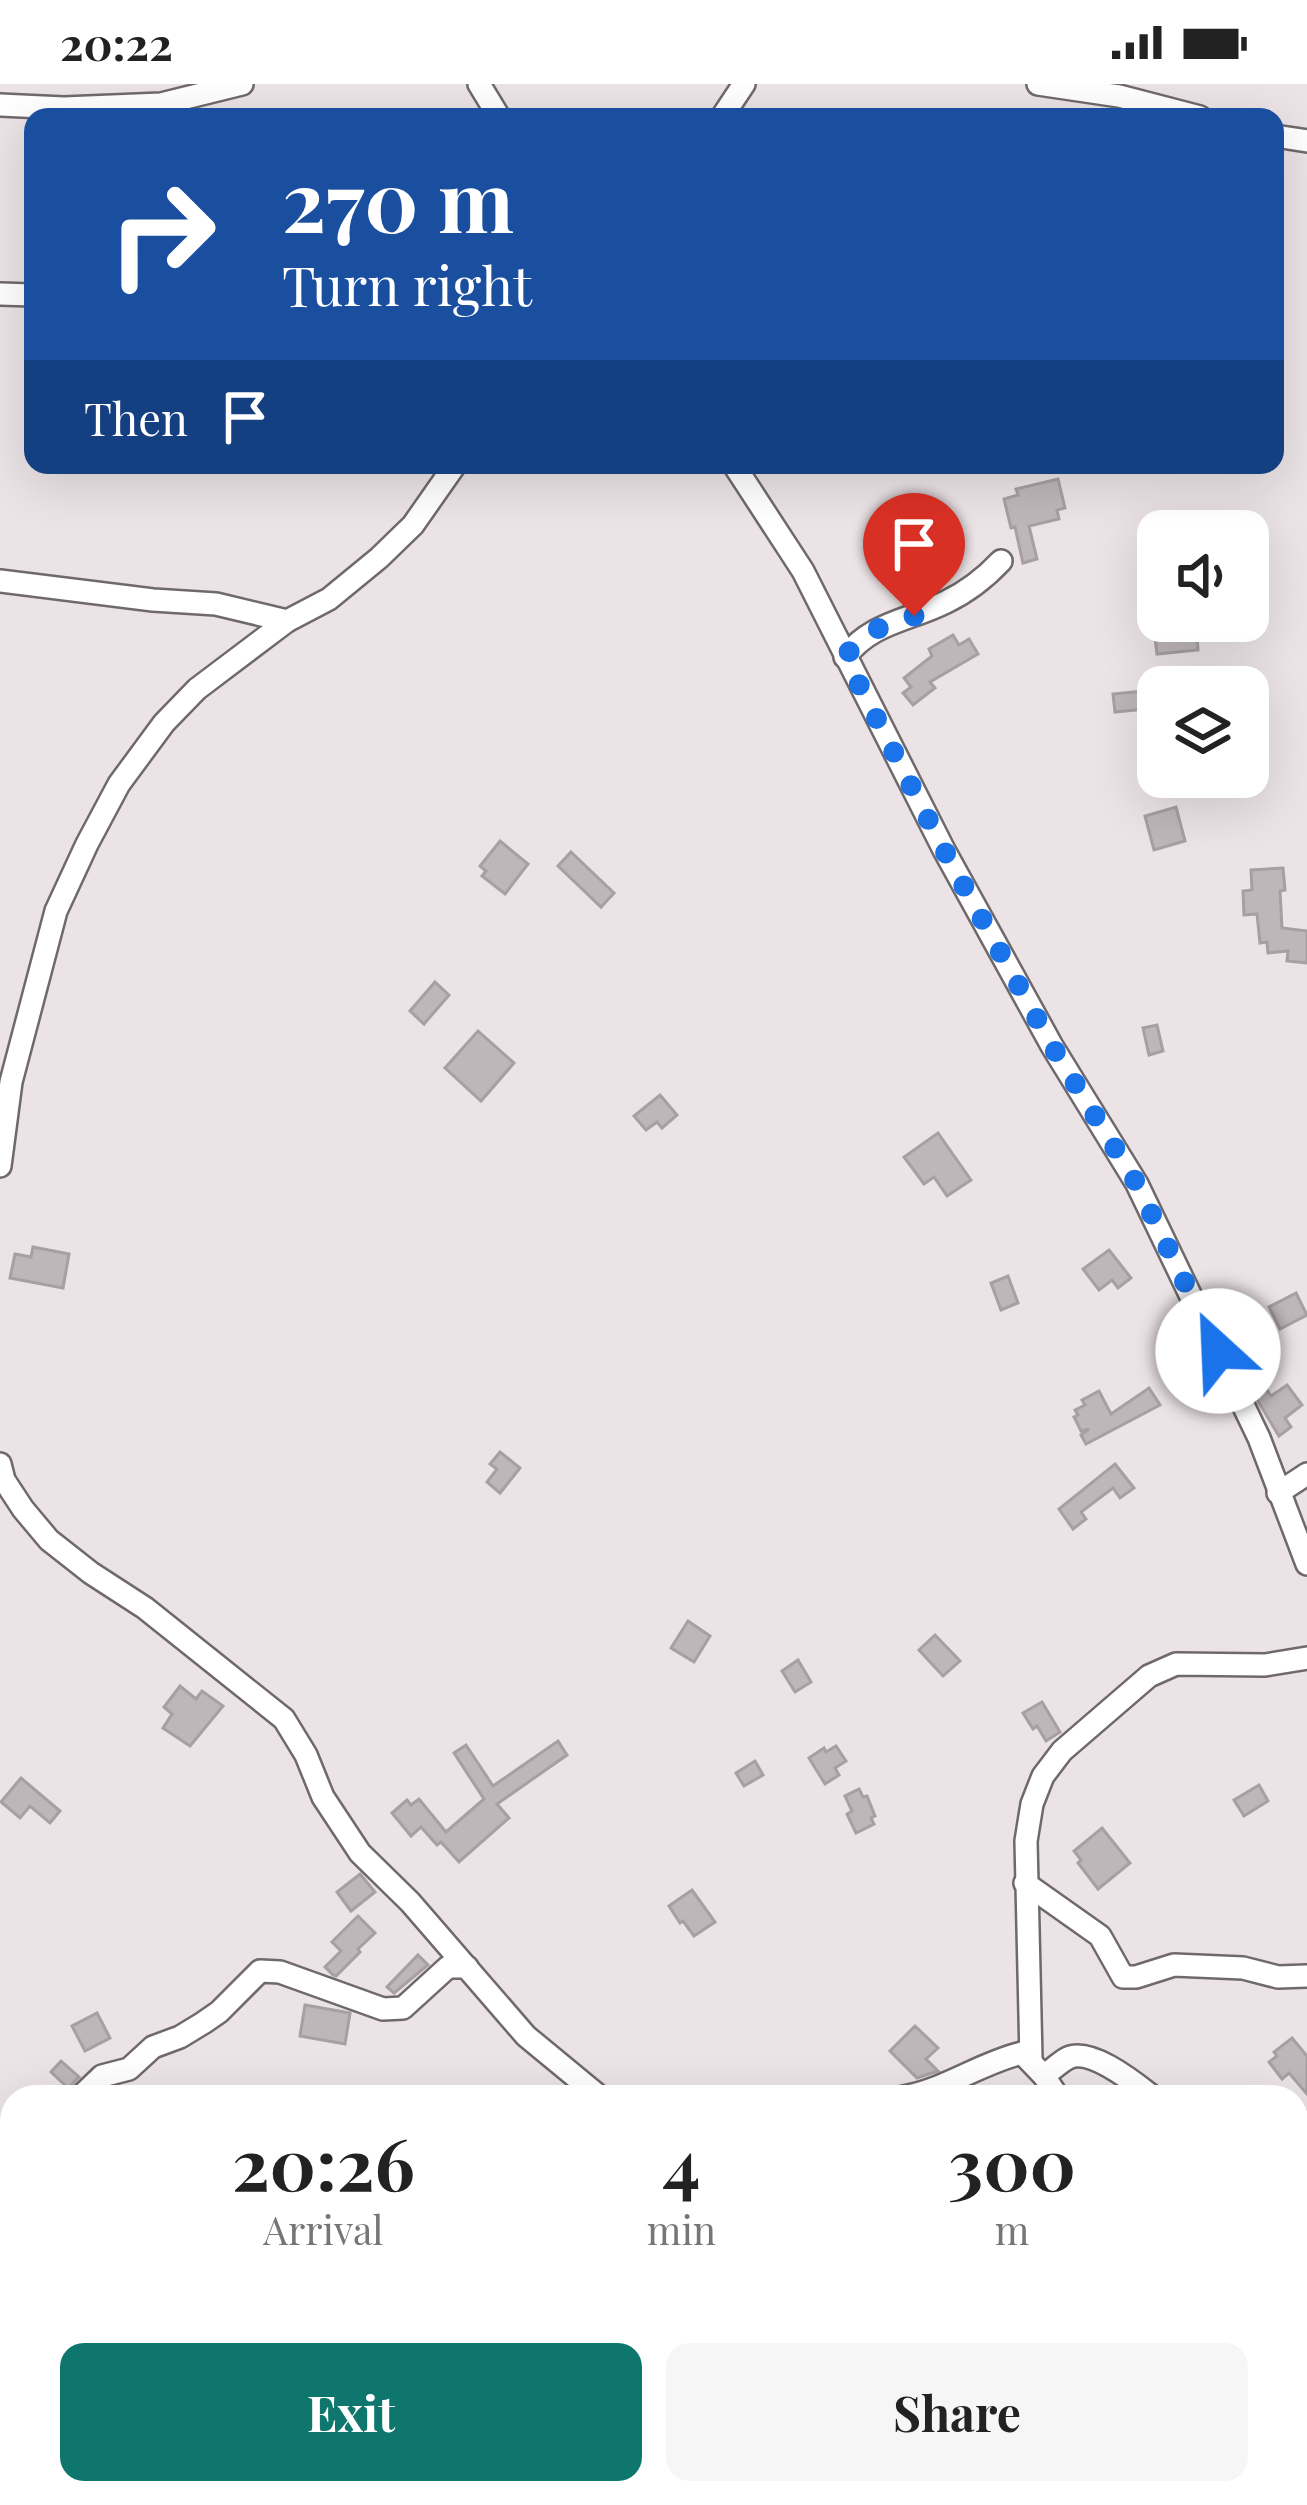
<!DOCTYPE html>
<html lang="en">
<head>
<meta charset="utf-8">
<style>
	:root { --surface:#fff; --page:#f6f6f6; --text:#222; --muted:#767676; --accent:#0f766e }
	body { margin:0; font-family:"Playfair Display",serif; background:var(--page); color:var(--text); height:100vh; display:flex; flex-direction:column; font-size:45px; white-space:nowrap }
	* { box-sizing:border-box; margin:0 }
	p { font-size:39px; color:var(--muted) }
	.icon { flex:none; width:66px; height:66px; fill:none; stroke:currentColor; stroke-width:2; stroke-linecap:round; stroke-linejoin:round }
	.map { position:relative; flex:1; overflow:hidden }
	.drawer { position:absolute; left:0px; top:2001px; width:1308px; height:420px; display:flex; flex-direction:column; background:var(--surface); border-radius:36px 36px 0 0; box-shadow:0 12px 48px #0002 }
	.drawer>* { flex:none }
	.top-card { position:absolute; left:24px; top:24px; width:1260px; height:366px; border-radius:24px; box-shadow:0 12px 48px #0002; background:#1a4fa0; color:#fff; overflow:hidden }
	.controls { position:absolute; left:1137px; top:426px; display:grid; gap:24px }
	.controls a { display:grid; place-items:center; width:132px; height:132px; border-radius:24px; background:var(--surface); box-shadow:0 12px 48px #0002; font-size:60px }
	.pin { position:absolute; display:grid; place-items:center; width:102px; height:102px; color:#fff; margin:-123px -51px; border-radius:50% 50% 50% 0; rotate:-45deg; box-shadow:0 0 12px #0007 }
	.pin .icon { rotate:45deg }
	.me { position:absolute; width:132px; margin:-66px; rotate:335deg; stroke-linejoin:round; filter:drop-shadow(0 0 9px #0008) }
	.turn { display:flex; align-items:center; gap:42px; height:252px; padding:0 60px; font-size:54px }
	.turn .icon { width:156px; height:156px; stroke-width:2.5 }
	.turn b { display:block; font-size:84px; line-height:102px }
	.then { display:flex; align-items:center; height:114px; padding:0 60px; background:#0003; gap:24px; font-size:45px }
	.eta { display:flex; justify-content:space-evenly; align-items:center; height:204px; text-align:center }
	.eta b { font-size:72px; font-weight:700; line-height:84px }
	.cta { display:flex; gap:24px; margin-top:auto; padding:24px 60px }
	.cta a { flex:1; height:138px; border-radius:24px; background:var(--accent); color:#fff; font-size:48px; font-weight:700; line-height:138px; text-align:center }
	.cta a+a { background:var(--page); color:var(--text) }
	.status { display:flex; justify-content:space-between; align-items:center; height:84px; padding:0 60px; background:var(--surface); direction:ltr }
	.status svg { height:33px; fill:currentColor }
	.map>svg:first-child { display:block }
	.building { fill:#beb6b8; stroke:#a79fa1; stroke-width:3 }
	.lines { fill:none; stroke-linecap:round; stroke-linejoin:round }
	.minor-casing { stroke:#70696b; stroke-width:26 }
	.minor { stroke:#fff; stroke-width:21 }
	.route { stroke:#1a73e8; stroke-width:21; stroke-dasharray:0 37.8 }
</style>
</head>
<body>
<div class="status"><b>20:22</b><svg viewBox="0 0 49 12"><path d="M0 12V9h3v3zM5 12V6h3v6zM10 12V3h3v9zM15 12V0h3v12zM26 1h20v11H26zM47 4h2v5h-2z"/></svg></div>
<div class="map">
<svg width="1307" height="2421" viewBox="0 0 1307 2421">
	<rect width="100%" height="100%" fill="#ebe3e5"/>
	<g class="building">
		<polygon points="1058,395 1065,424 1057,426 1059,435 1029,442 1037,475 1023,479 1015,443 1011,444 1004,415 1018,411 1016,405"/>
		<polygon points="927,420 935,458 893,468 884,430"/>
		<polygon points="1153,537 1196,537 1198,566 1157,570"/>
		<polygon points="953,551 959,561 969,555 978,570 930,598 935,604 913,621 903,609 911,603 904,594 932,572 929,565"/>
		<polygon points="1154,606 1156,624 1115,628 1113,610"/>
		<polygon points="1176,723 1185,757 1154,766 1145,732"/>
		<polygon points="500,757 528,780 505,810 482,792 486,787 480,782"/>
		<polygon points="571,768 614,809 601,823 558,782"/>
		<polygon points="1283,784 1285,806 1280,807 1282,844 1307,847 1307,879 1287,877 1288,867 1268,869 1267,858 1260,859 1257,830 1244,831 1243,807 1252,806 1251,786"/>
		<polygon points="435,898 449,911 424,940 410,927"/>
		<polygon points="1157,941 1163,967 1149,971 1143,944"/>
		<polygon points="478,947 514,979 481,1017 445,984"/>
		<polygon points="660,1011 677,1031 662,1044 657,1038 646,1046 634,1032"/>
		<polygon points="938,1049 971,1096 947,1112 934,1093 924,1100 904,1073"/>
		<polygon points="33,1163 69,1170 63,1204 10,1194 15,1170 31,1173"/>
		<polygon points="1109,1166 1131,1194 1118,1204 1112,1196 1099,1206 1083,1185"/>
		<polygon points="1008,1192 1018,1219 1001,1226 991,1199"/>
		<polygon points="1296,1209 1307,1231 1280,1245 1269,1223"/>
		<polygon points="1287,1301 1302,1321 1285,1334 1291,1343 1279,1352 1256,1314 1267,1306 1271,1312"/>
		<polygon points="1149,1304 1160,1321 1086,1360 1081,1351 1089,1345 1081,1347 1074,1333 1078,1331 1075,1326 1085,1321 1082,1316 1099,1307 1111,1330"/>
		<polygon points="500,1368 520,1384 500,1409 487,1398 497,1385 490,1380"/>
		<polygon points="1115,1380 1134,1404 1120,1414 1113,1404 1081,1428 1086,1435 1073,1445 1059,1425"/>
		<polygon points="688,1537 710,1552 694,1578 671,1564"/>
		<polygon points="935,1551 960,1577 943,1592 919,1566"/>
		<polygon points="798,1576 811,1598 795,1608 782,1587"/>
		<polygon points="180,1602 196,1615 202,1607 223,1622 190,1662 163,1644 172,1630 164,1623"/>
		<polygon points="1042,1618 1060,1648 1046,1657 1037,1642 1033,1645 1023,1629"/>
		<polygon points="558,1657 567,1671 497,1720 509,1734 459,1778 441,1758 437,1761 421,1743 411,1752 392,1729 407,1716 411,1721 419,1715 446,1748 484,1715 454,1669 466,1661 493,1702"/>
		<polygon points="836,1662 846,1677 835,1684 839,1691 825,1700 809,1674 824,1664 826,1668"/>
		<polygon points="755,1677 763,1691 744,1702 736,1689"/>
		<polygon points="21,1694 60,1727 50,1739 30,1722 20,1734 1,1718"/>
		<polygon points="1259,1701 1268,1717 1244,1732 1234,1716"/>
		<polygon points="859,1705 863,1713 867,1712 875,1732 871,1734 874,1740 856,1749 847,1730 852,1727 845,1712"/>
		<polygon points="1102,1744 1130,1779 1098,1805 1078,1779 1081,1776 1074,1767"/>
		<polygon points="360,1790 375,1808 351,1827 337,1808"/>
		<polygon points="692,1806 715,1838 694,1852 683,1837 680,1839 669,1822"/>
		<polygon points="358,1832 375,1849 358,1865 360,1868 336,1892 333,1891 325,1883 341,1867 332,1858"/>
		<polygon points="418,1871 428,1881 394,1909 387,1903"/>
		<polygon points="305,1921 350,1929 345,1960 300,1952"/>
		<polygon points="97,1929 110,1954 85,1967 72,1942"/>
		<polygon points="915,1942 938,1964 926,1975 938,1987 917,1994 890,1967"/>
		<polygon points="1292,1954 1307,1972 1307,2010 1289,1989 1282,1995 1269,1978 1277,1972 1274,1968"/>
		<polygon points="61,1977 79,1993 68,2004 51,1988"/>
	</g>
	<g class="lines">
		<defs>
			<g id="minor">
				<polyline points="479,0 499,33"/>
				<polyline points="1038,0 1119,12 1200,33"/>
				<polyline points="0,21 64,24 161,20 242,0"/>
				<polyline points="722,33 744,0"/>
				<polyline points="1275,52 1307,57"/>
				<polyline points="0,210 33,211"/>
				<polyline points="734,381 803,487 944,766 1052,962 1137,1100 1259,1354 1307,1480"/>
				<polyline points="0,497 153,516 216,520 287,537"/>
				<path d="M845 573C872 538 908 537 946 518 967 508 985 494 1001 477"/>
				<polyline points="0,1082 11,998 56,827 87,760 119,700 164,639 197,605 287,537 329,515 379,474 413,441 455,381"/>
				<polyline points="0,1380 4,1396 23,1425 49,1456 91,1489 145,1524 284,1635 306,1671 323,1713 360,1769 410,1818 526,1952 600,2013"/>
				<polyline points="1278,1409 1307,1390"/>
				<polyline points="1025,1799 1100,1852 1123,1893 1136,1893 1174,1881 1243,1884 1278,1893 1307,1892"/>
				<polyline points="1031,1975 1026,1757 1032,1720 1043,1692 1062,1667 1149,1592 1176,1580 1265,1581 1307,1574"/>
				<path d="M1044 1992C1052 1986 1060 1978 1068 1974 1091 1963 1136 2000 1153 2013"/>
				<polyline points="80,2013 102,1992 129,1985 153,1963 180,1953 203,1939 219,1928 260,1887 280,1888 383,1925 403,1924 448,1883 467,1883"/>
				<path d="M903 2013C945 2006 980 1979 1022 1969L1044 1992 1058 2013"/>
				<polyline points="1296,2116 1307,2121"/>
				<polyline points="1296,2225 1307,2221"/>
				<polyline points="458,2409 475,2421"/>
				<polyline points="1074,2409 1078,2421"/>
				<polyline points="1229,2409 1237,2421"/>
				<polyline points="822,2421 839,2409"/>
			</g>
		</defs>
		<use href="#minor" class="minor-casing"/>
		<use href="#minor" class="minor"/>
	</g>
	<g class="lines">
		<path class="route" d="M914 532C882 542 865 546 845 573L944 766 1052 962 1137 1100 1218 1267"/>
	</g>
</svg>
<div class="controls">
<a><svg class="icon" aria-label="sound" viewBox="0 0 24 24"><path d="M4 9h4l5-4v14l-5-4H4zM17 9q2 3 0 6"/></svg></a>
<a><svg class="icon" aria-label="layers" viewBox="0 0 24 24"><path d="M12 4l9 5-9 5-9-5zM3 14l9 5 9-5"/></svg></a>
</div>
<div class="pin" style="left:914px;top:532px;background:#d93025"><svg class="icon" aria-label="arrive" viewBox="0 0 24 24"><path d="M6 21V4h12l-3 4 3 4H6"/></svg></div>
<svg class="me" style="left:1218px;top:1267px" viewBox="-20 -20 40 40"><circle r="19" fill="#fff"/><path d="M0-13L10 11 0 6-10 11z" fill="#1a73e8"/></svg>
<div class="top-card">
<div class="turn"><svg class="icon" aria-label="right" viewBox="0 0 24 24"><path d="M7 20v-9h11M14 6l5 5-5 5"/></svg><div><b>270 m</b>Turn right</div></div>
<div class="then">Then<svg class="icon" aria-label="arrive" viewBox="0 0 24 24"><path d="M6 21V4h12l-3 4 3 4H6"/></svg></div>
</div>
<section class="drawer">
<div class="eta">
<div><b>20:26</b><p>Arrival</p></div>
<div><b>4</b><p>min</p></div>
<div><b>300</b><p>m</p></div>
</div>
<div class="cta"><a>Exit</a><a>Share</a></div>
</section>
</div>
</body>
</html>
